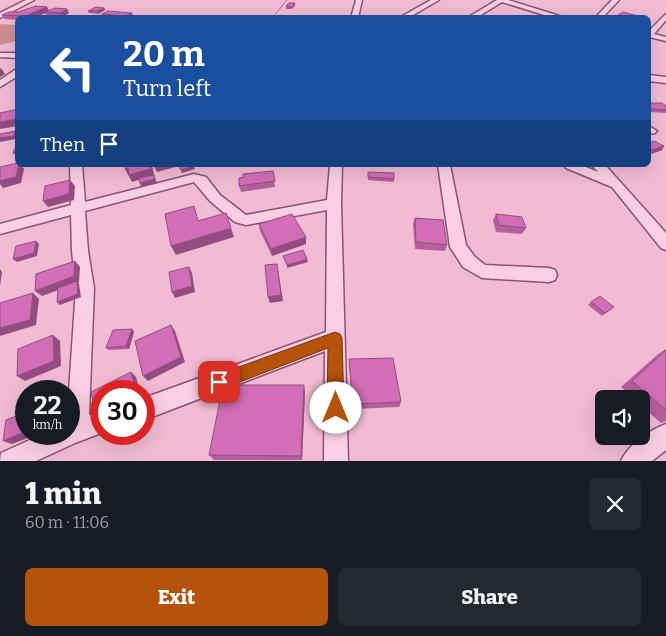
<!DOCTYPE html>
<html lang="en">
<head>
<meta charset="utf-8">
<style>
	:root { --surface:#171b24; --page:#242831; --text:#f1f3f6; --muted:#9ea1a6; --accent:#b45309 }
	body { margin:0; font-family:Bitter,serif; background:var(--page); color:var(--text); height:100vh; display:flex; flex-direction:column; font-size:19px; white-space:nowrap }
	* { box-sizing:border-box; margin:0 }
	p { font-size:16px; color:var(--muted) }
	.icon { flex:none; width:28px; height:28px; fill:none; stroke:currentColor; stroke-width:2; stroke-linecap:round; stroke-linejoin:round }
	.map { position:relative; height:461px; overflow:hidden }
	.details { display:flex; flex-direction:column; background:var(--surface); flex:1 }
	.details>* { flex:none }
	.guide { position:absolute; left:15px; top:15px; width:636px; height:152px; border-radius:8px; box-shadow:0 5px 20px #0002; background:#1a4fa0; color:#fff; overflow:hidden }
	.buttons { position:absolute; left:595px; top:390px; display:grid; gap:10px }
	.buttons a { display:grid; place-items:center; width:55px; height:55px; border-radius:8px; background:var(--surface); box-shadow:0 5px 20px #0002; font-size:25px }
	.speed { position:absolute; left:15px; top:380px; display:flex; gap:10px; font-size:25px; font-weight:700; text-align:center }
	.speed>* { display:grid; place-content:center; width:65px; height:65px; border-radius:50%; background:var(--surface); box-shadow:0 5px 20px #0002; line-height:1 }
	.speed small { font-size:12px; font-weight:400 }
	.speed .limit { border:8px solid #d22; background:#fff; color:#111 }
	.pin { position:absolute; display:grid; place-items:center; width:42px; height:42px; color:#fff; margin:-21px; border-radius:10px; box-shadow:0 2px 8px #0006 }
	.me { position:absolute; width:55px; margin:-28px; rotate:0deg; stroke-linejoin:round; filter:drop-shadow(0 0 4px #0008) }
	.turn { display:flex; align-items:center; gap:18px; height:105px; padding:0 25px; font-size:22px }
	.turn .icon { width:65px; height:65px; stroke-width:2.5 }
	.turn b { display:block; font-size:35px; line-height:42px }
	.then { display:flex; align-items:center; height:48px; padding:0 25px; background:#0003; gap:10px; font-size:19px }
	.round { display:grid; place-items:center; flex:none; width:52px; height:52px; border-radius:8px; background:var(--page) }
	.overview { display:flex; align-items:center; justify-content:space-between; height:85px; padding:0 25px }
	h1 { font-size:30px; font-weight:800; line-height:38px }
	.cta { display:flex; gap:10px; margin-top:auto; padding:10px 25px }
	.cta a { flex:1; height:58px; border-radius:8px; background:var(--accent); color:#fff; font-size:20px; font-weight:800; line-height:58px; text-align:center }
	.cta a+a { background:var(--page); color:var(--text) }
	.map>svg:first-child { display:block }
	.green { fill:#cf8f91 }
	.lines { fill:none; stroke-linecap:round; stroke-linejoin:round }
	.minor-casing { stroke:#895475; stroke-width:3 }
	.path { stroke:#895475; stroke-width:1; stroke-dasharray:2 1; stroke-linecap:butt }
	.minor { fill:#fbcfe3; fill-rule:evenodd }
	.wall { fill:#b55f9d }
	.shaded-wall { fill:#934d80 }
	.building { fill:#d26eb7; stroke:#934d80 }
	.route { fill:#b45309; stroke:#753606 }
</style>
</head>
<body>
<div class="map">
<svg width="666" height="461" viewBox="0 0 666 461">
	<rect width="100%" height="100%" fill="#f1bbd3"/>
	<polygon class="green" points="0,24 17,25 17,41 0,45"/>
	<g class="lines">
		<defs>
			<g id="minor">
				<polygon points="26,0 34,0 0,18 0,13"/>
				<polygon points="356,0 362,0 358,18 351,18"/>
				<polygon points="431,0 439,0 408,18 399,18"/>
				<polygon points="497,0 508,0 566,18 554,18 502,2 476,18 467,18"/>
				<polygon points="612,0 619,0 602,18 595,18"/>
				<polygon points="666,14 666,20 654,34 666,37 666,41 649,37 649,31"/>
				<polygon points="0,53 18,53 18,58 0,57"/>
				<polygon points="18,68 18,76 0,87 0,80"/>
				<polygon points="649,75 666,77 666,83 649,81"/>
				<polygon points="649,126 657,131 655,133 649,134"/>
				<polygon points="70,165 82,165 85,202 194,174 206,177 220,195 246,215 327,200 330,165 342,165 341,204 348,461 324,461 325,351 144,420 144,398 326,332 327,210 246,225 235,222 210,201 194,182 85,211 88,251 94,288 89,415 101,411 101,433 75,443 36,461 0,461 1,453 43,434 69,434 69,391 76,288 72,251 71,215 0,234 0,224 71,205"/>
				<polygon points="438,165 450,165 466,245 475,257 485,265 549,268 555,270 557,275 555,280 549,282 482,278 463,267 450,247"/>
				<polygon points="564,165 581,165 598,172 592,165 605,165 666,233 666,250 661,248 612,187 566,168"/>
				<path d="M666 424V450L652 461H621C628 445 650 430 666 424Z"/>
			</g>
		</defs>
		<use href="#minor" class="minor-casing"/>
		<polyline class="path" points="272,18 287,0"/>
		<use href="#minor" class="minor"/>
	</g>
	<g class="wall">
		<polygon points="295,3 295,6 292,9 286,9 286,6"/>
		<polygon points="47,7 49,11 67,9 69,13 62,17 47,17 45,13 35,18 18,18 18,20 5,19 2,15"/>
		<polygon points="104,8 105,10 98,14 89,13 88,11"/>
		<polygon points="132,13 133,17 94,18 103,15 102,14"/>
		<polygon points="618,15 637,18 617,18"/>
		<polygon points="649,103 666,106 666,113 649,112"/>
		<polygon points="649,143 662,150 651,154 649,153"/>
		<polygon points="273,171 275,187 241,192 239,186 243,177"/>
		<polygon points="368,172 394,179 394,182 368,180"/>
		<polygon points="496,214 526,228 522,234 496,232 493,220"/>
		<polygon points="415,218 447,245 445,251 415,249 413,224"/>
		<polygon points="259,224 306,244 272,256 260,231"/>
		<polygon points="591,302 614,307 602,316 588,305"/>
		<polygon points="132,329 134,332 129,349 109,350 106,348"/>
		<polygon points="666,349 666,421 661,423 641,406 641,399 634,399 621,387 657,355"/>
		<polygon points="349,359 401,402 399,407 353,409 349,365"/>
		<polygon points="305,392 302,460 214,460 209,455"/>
	</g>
	<g class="shaded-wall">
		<polygon points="47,7 49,11 35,18 25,18 25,16"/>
		<polygon points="104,8 105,10 98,14 97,11"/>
		<polygon points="67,9 69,13 62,17 60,13"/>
		<polygon points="132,13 133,17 127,18 126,16"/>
		<polygon points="1,68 5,74 0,77 0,69"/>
		<polygon points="18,119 18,126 0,129 0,122"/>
		<polygon points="15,131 17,134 16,139 0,142 0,138"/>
		<polygon points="664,146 662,150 651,154 653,150"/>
		<polygon points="18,152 18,156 16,156 13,153"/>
		<polygon points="19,165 21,165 24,169 21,183 3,188 0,184 0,177"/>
		<polygon points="152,165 154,175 132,182 125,169"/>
		<polygon points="157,165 179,165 179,166 157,172 154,166"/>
		<polygon points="194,166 195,169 182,173 181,170"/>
		<polygon points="154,175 157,183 141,187 140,183"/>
		<polygon points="70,180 75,186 74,200 48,207 43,201"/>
		<polygon points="231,228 234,237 176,255 171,246"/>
		<polygon points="306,237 306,244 272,256 271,249"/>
		<polygon points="36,241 39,244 37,256 17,262 13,259"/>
		<polygon points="307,259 308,262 287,268 287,265"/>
		<polygon points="75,261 80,267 79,282 78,283 79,284 81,297 60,305 57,302 77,283 42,296 35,291"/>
		<polygon points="189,267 192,273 195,292 175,298 172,292"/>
		<polygon points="0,269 2,272 0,286"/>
		<polygon points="278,270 283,301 270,303 268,297"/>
		<polygon points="33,293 39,299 36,325 0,336 0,328"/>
		<polygon points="171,325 175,331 185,362 148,381 143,376"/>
		<polygon points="132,329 134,332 129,349 126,346"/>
		<polygon points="53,335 60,341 61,366 25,381 17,376"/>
		<polygon points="131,372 136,377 140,391 125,391"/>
		<polygon points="304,385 305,392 302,460 301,456"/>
		<polygon points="101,404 101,411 100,412 94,407"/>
		<polygon points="26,431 26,434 38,434 12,444 3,441"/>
	</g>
	<g class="building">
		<polygon points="289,3 295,3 292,7 286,6"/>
		<polygon points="36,6 47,7 25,16 2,15 9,12 18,12"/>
		<polygon points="96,7 104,8 97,11 88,11"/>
		<polygon points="55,8 67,9 60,13 45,12"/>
		<polygon points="108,11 132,13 126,16 102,14"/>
		<polygon points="623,12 638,16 636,18 628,18 618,15"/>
		<polygon points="100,15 126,17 125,18 94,18"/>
		<polygon points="649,103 662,103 666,106 666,110 651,109 649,107"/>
		<polygon points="18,109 18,119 0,122 0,113"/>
		<polygon points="15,131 14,136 0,138 0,134"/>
		<polygon points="654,141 664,146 653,150 649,148 649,143"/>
		<polygon points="18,147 18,152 13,153 15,148"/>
		<polygon points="18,163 18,165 19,165 16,177 0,181 0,167"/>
		<polygon points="125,165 150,165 151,169 129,175 128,168 125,169"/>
		<polygon points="178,165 193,165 194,166 181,170"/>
		<polygon points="273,171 275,181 239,186 239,178 243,177 243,174"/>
		<polygon points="368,172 394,173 394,179 368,177"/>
		<polygon points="154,175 155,179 140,183 139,178"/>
		<polygon points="70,180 69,194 43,201 45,186"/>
		<polygon points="194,206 198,221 226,213 231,228 171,246 165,214"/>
		<polygon points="292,214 306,237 271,249 259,224"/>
		<polygon points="496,214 522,217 526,228 499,225"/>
		<polygon points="415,218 443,220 447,245 416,242"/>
		<polygon points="36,241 34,253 13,259 16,246"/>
		<polygon points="303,250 307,259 287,265 283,256"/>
		<polygon points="75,261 74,276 35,291 36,274"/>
		<polygon points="277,264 281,295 268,297 265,265"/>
		<polygon points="189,267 192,286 172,292 169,272"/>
		<polygon points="77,281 78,294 57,302 58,288"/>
		<polygon points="33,293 30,320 0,328 0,303"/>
		<polygon points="600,296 614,307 605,313 591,302"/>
		<polygon points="171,325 181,357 143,376 135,341"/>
		<polygon points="132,329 126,346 106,348 113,330"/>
		<polygon points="53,335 54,361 17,376 18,349"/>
		<polygon points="666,350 666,410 632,381"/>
		<polygon points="393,358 401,402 353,404 349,359"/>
		<polygon points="131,372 135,386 125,391 101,391 101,404 94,407 91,392"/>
		<polygon points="223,385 304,385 301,456 209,455"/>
		<polygon points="26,412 26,431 3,441 6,420"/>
	</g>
	<polygon class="route" points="335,332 340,334 342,338 344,408 341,414 336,417 330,414 327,408 328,348 219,390 214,387 211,382 214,376"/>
</svg>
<div class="buttons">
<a><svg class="icon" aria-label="sound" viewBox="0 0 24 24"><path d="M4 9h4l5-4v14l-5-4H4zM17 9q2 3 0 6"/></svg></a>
</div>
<div class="speed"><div>22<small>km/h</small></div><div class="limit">30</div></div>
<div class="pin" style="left:219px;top:382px;background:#d93025"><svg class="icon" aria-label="arrive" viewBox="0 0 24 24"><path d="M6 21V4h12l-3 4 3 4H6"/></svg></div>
<svg class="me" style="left:336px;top:408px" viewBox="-20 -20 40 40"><circle r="19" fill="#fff"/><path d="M0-13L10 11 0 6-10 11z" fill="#b45309"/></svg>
<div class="guide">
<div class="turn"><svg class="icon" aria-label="left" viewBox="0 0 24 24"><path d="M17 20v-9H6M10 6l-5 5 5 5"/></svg><div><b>20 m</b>Turn left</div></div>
<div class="then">Then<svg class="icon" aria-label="arrive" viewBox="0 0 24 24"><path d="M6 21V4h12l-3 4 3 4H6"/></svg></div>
</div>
</div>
<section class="details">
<div class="overview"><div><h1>1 min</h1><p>60 m · 11:06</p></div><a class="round"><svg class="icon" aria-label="close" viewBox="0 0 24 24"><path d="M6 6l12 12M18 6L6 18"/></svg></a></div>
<div class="cta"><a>Exit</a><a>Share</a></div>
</section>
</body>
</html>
